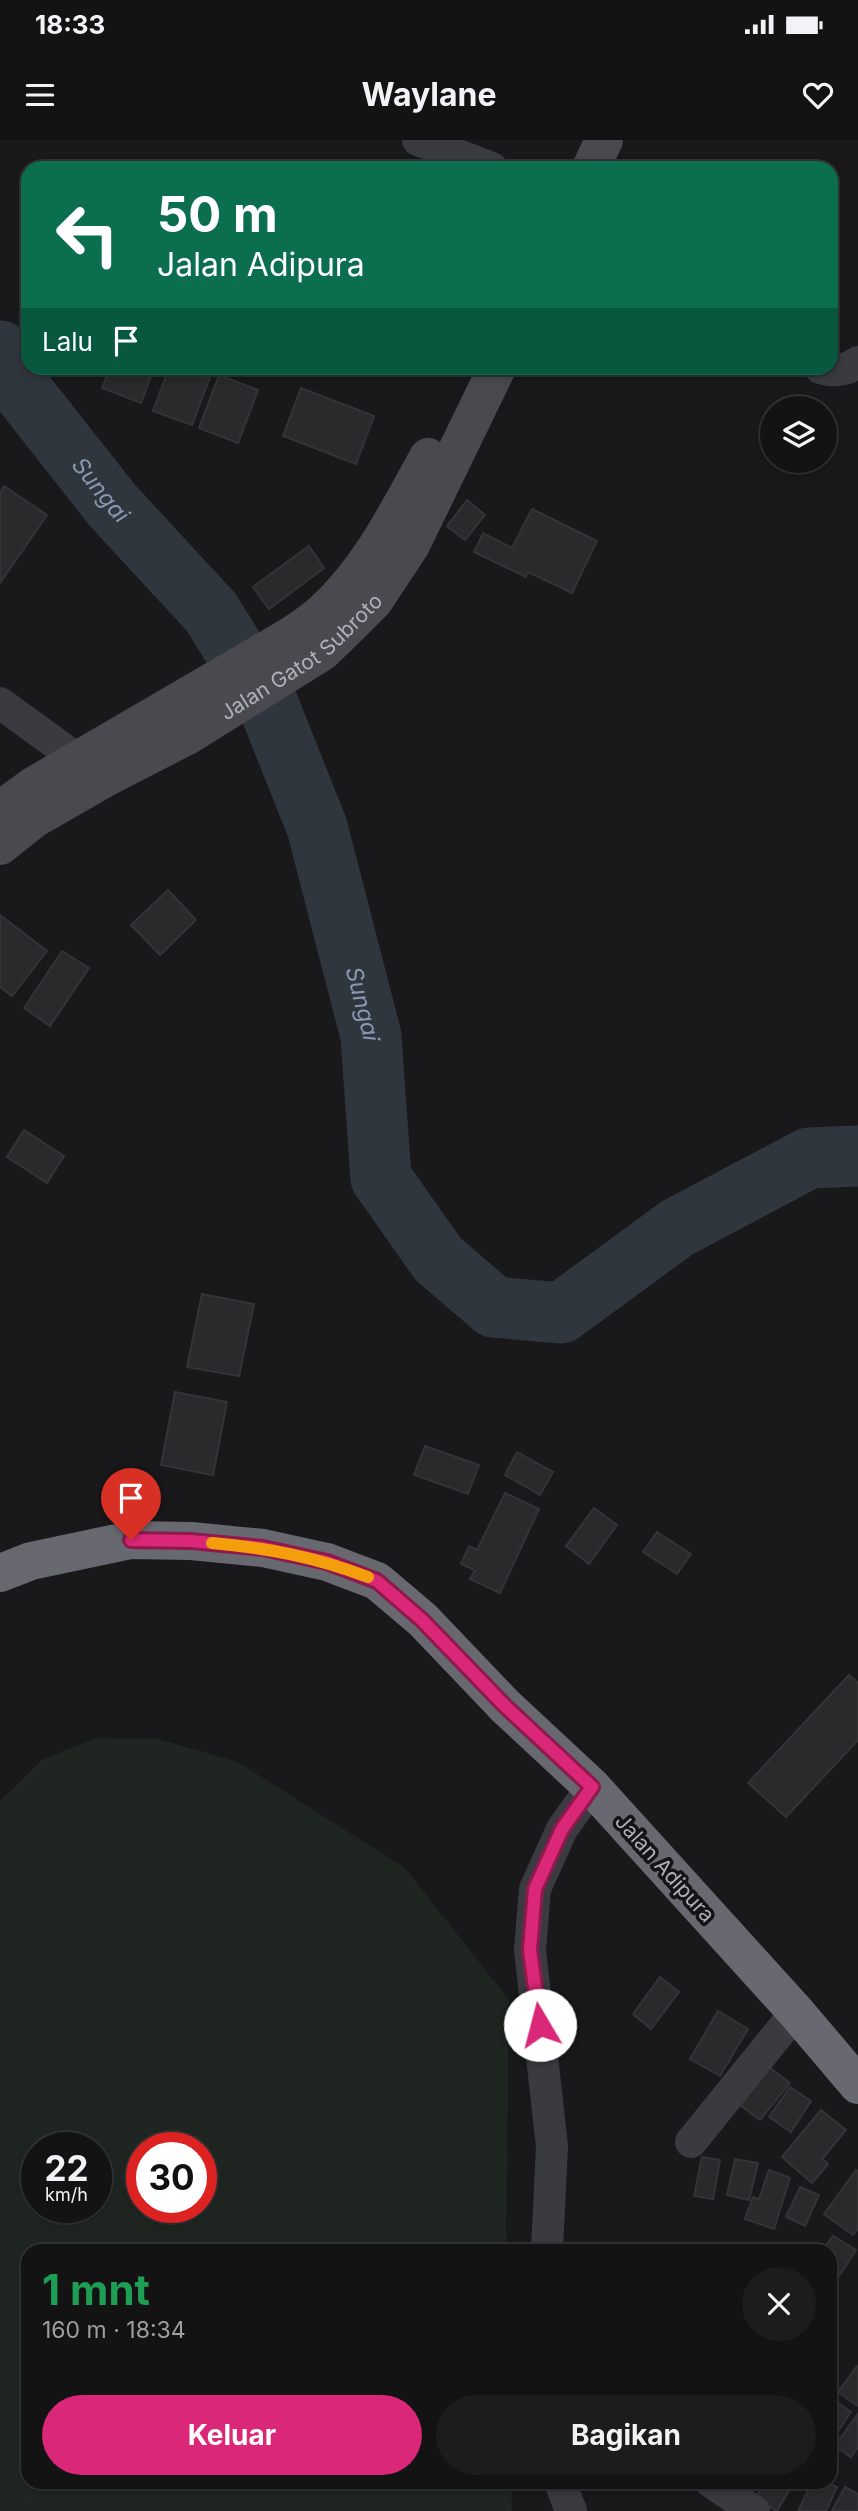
<!DOCTYPE html>
<html lang="id">
<head>
<meta charset="utf-8">
<style>
	:root { --surface:#131314; --page:#1c1c1d; --text:#f1f3f6; --muted:#9d9ea0; --line:#323234; --accent:#db2777 }
	body { margin:0; font-family:Inter,sans-serif; background:var(--page); color:var(--text); height:100vh; display:flex; flex-direction:column; font-size:26px; white-space:nowrap }
	* { box-sizing:border-box; margin:0 }
	p { font-size:23px; color:var(--muted) }
	.icon { flex:none; width:38px; height:38px; fill:none; stroke:currentColor; stroke-width:2; stroke-linecap:round; stroke-linejoin:round }
	.map { position:relative; flex:1; overflow:hidden }
	.side { position:absolute; left:21px; top:2104px; width:816px; height:245px; display:flex; flex-direction:column; background:var(--surface); border-radius:21px; box-shadow:0 4px 10px #0003,0 0 0 2px var(--line) }
	.side>* { flex:none }
	.hud { position:absolute; left:21px; top:21px; width:817px; height:214px; border-radius:21px; box-shadow:0 4px 10px #0003,0 0 0 2px var(--line); background:#0b6e4f; color:#fff; overflow:hidden }
	.buttons { position:absolute; left:760px; top:256px; display:grid; gap:14px }
	.buttons a { display:grid; place-items:center; width:77px; height:77px; border-radius:50%; background:var(--surface); box-shadow:0 4px 10px #0003,0 0 0 2px var(--line); font-size:35px }
	.speed { position:absolute; left:21px; top:1992px; display:flex; gap:14px; font-size:35px; font-weight:700; text-align:center }
	.speed>* { display:grid; place-content:center; width:91px; height:91px; border-radius:50%; background:var(--surface); box-shadow:0 4px 10px #0003,0 0 0 2px var(--line); line-height:1 }
	.speed small { font-size:18px; font-weight:400 }
	.speed .limit { border:10px solid #d22; background:#fff; color:#111 }
	.pin { position:absolute; display:grid; place-items:center; width:60px; height:60px; color:#fff; margin:-72px -30px; border-radius:50% 50% 50% 0; rotate:-45deg; box-shadow:0 0 7px #0007 }
	.pin .icon { rotate:45deg }
	.me { position:absolute; width:77px; margin:-38px; rotate:352deg; stroke-linejoin:round; filter:drop-shadow(0 0 5px #0008) }
	.turn { display:flex; align-items:center; gap:24px; height:147px; padding:0 21px; font-size:32px }
	.turn .icon { width:91px; height:91px; stroke-width:2.5 }
	.turn b { display:block; font-size:49px; line-height:60px }
	.then { display:flex; align-items:center; height:66px; padding:0 21px; background:#0003; gap:14px; font-size:26px }
	.round { display:grid; place-items:center; flex:none; width:74px; height:74px; border-radius:37px; background:var(--page) }
	.summary { display:flex; align-items:center; justify-content:space-between; height:119px; padding:0 21px }
	h1 { font-size:42px; font-weight:700; line-height:52px; color:#1e9e55 }
	.button { display:flex; gap:14px; margin-top:auto; padding:14px 21px }
	.button a { flex:1; height:80px; border-radius:42px; background:var(--accent); color:#fff; font-size:28px; font-weight:700; line-height:80px; text-align:center }
	.button a+a { background:var(--page); color:var(--text) }
	.status { display:flex; justify-content:space-between; align-items:center; height:49px; padding:0 35px; background:var(--surface); direction:ltr }
	.status svg { height:19px; fill:currentColor }
	header { display:flex; justify-content:space-between; align-items:center; height:91px; padding:0 21px; background:var(--surface); font-size:32px; font-weight:700 }
	.map>svg:first-child { display:block }
	.green { fill:#1f2621; fill-rule:evenodd }
	.lines { fill:none; stroke-linecap:round; stroke-linejoin:round }
	.river { stroke:#30363e; stroke-width:61 }
	.building { fill:#2a292c; stroke:#343337; stroke-width:2 }
	.street { stroke:#3a3b40; stroke-width:32 }
	.secondary { stroke:#49494f; stroke-width:38 }
	.highway { stroke:#676870; stroke-width:38 }
	.route-casing { stroke:#8e194d; stroke-width:18 }
	.route { stroke:#db2777; stroke-width:12 }
	.slow { stroke:#f59e0b; stroke-width:12 }
	.labels { text-anchor:middle; dominant-baseline:central; stroke-width:7; stroke-linejoin:round; paint-order:stroke }
	.street-label { font-size:21px; fill:#adafb9; stroke:#141416 }
	.water-label { font-size:23px; font-style:italic; fill:#8798b1; stroke:#141416 }
</style>
</head>
<body>
<div class="status"><b>18:33</b><svg viewBox="0 0 49 12"><path d="M0 12V9h3v3zM5 12V6h3v6zM10 12V3h3v9zM15 12V0h3v12zM26 1h20v11H26zM47 4h2v5h-2z"/></svg></div>
<header><svg class="icon" aria-label="menu" viewBox="0 0 24 24"><path d="M4 6h16M4 12h16M4 18h16"/></svg>Waylane<svg class="icon" aria-label="heart" viewBox="0 0 24 24"><path d="M12 20l-8-8c-3-5 5-10 8-4 3-6 11-1 8 4z"/></svg></header>
<div class="map">
<svg width="858" height="2371" viewBox="0 0 858 2371">
	<rect width="100%" height="100%" fill="#19191b"/>
	<path class="green" d="M97 1598 158 1599 238 1622 405 1728 509 1860 506 2110H28V2342H511L512 2371H0V1661L43 1619ZM37 2007H96V2067H37ZM142 2007H201V2067H142Z"/>
	<g class="lines">
		<path class="river" id="s1" d="M0 211 24 253 113 366 211 472 268 564 317 687 371 896 381 1038 438 1119 494 1167 561 1173 677 1088 809 1018 858 1016"/>
	</g>
	<g class="building">
		<polygon points="110,228 154,228 141,263 102,248"/>
		<polygon points="169,228 199,228 212,232 192,285 153,271"/>
		<polygon points="219,235 258,250 238,303 199,288"/>
		<polygon points="301,248 374,276 356,324 283,296"/>
		<polygon points="4,346 47,375 0,443 0,353"/>
		<polygon points="467,360 485,375 465,400 447,386"/>
		<polygon points="532,369 597,401 572,453 528,432 526,437 474,412 483,393 512,408"/>
		<polygon points="309,406 324,428 269,469 253,447"/>
		<polygon points="168,750 196,780 160,815 131,785"/>
		<polygon points="0,775 47,811 12,856 0,847"/>
		<polygon points="62,811 89,828 50,886 24,868"/>
		<polygon points="24,990 64,1016 47,1043 7,1017"/>
		<polygon points="202,1154 254,1164 239,1236 187,1227"/>
		<polygon points="175,1252 227,1262 213,1335 161,1325"/>
		<polygon points="425,1306 479,1325 468,1354 414,1335"/>
		<polygon points="517,1312 553,1332 540,1355 505,1335"/>
		<polygon points="505,1353 539,1369 500,1453 470,1439 475,1430 461,1424 469,1406 477,1410"/>
		<polygon points="594,1368 617,1385 589,1424 566,1406"/>
		<polygon points="657,1392 691,1414 677,1434 643,1412"/>
		<polygon points="849,1535 858,1543 858,1600 786,1677 748,1643"/>
		<polygon points="660,1837 679,1852 651,1889 633,1874"/>
		<polygon points="718,1871 748,1889 720,1936 690,1919"/>
		<polygon points="766,1925 790,1943 760,1980 736,1962"/>
		<polygon points="790,1947 811,1961 791,1992 769,1977"/>
		<polygon points="821,1970 846,1990 822,2019 828,2024 812,2043 782,2017"/>
		<polygon points="702,2017 720,2020 713,2059 694,2056"/>
		<polygon points="735,2019 758,2023 749,2060 727,2055"/>
		<polygon points="769,2030 790,2038 774,2089 745,2079 753,2057 759,2059"/>
		<polygon points="856,2030 858,2032 858,2089 853,2095 824,2074"/>
		<polygon points="800,2047 819,2055 805,2086 786,2077"/>
		<polygon points="833,2096 856,2110 833,2145 830,2143 830,2110 823,2110"/>
		<polygon points="857,2226 858,2227 858,2266 838,2252"/>
		<polygon points="830,2257 851,2272 832,2300 830,2299"/>
		<polygon points="857,2275 858,2307 851,2317 835,2306"/>
		<polygon points="765,2342 794,2342 777,2371 755,2359"/>
		<polygon points="812,2342 825,2342 837,2347 826,2371 798,2371"/>
		<polygon points="845,2347 858,2354 858,2371 832,2371"/>
	</g>
	<g class="lines">
		<g class="street">
			<polyline points="418,0 492,28"/>
			<path d="M820 228C834 232 846 231 858 222"/>
			<polyline points="0,563 77,619"/>
			<polyline points="691,2002 796,1872"/>
			<polyline points="547,2110 552,2006 530,1810 535,1749 562,1689 592,1647"/>
			<polyline points="560,2342 571,2371"/>
			<polyline points="711,2342 754,2371"/>
		</g>
		<g class="secondary">
			<polyline points="591,28 604,0"/>
			<path d="M0 670 33 646 292 495C302 488 313 481 322 473 369 430 398 372 428 317"/>
			<path id="s2" d="M0 706 34 679 109 636 187 596 322 512 352 483 374 461 411 405 497 228"/>
		</g>
		<polyline class="highway" points="0,1433 31,1421 131,1400 191,1401 263,1408 327,1422 377,1441 423,1480 505,1566 592,1647 796,1872 858,1945"/>
	</g>
	<g class="lines">
		<defs>
			<polyline id="route" points="131,1400 191,1401 263,1408 327,1422 377,1441 422,1480 505,1566 592,1647 562,1689 535,1749 530,1810 540,1885"/>
		</defs>
		<use href="#route" class="route-casing"/>
		<use href="#route" class="route"/>
		<path class="slow" d="M212 1403C268 1408 315 1417 368 1437"/>
	</g>
	<g class="labels">
		<g class="street-label">
			<text stroke="none"><textPath href="#s2" startOffset="357">Jalan Gatot Subroto</textPath></text>
			<text transform="translate(665 1728) rotate(48)">Jalan Adipura</text>
		</g>
		<g class="water-label">
			<text stroke="none"><textPath href="#s1" startOffset="172">Sungai</textPath></text>
			<text stroke="none"><textPath href="#s1" startOffset="760">Sungai</textPath></text>
		</g>
	</g>
</svg>
<div class="buttons">
<a><svg class="icon" aria-label="layers" viewBox="0 0 24 24"><path d="M12 4l9 5-9 5-9-5zM3 14l9 5 9-5"/></svg></a>
</div>
<div class="speed"><div>22<small>km/h</small></div><div class="limit">30</div></div>
<div class="pin" style="left:131px;top:1400px;background:#d93025"><svg class="icon" aria-label="arrive" viewBox="0 0 24 24"><path d="M6 21V4h12l-3 4 3 4H6"/></svg></div>
<svg class="me" style="left:540px;top:1885px" viewBox="-20 -20 40 40"><circle r="19" fill="#fff"/><path d="M0-13L10 11 0 6-10 11z" fill="#db2777"/></svg>
<div class="hud">
<div class="turn"><svg class="icon" aria-label="left" viewBox="0 0 24 24"><path d="M17 20v-9H6M10 6l-5 5 5 5"/></svg><div><b>50 m</b>Jalan Adipura</div></div>
<div class="then">Lalu<svg class="icon" aria-label="arrive" viewBox="0 0 24 24"><path d="M6 21V4h12l-3 4 3 4H6"/></svg></div>
</div>
<section class="side">
<div class="summary"><div><h1>1 mnt</h1><p>160 m · 18:34</p></div><a class="round"><svg class="icon" aria-label="close" viewBox="0 0 24 24"><path d="M6 6l12 12M18 6L6 18"/></svg></a></div>
<div class="button"><a>Keluar</a><a>Bagikan</a></div>
</section>
</div>
</body>
</html>
